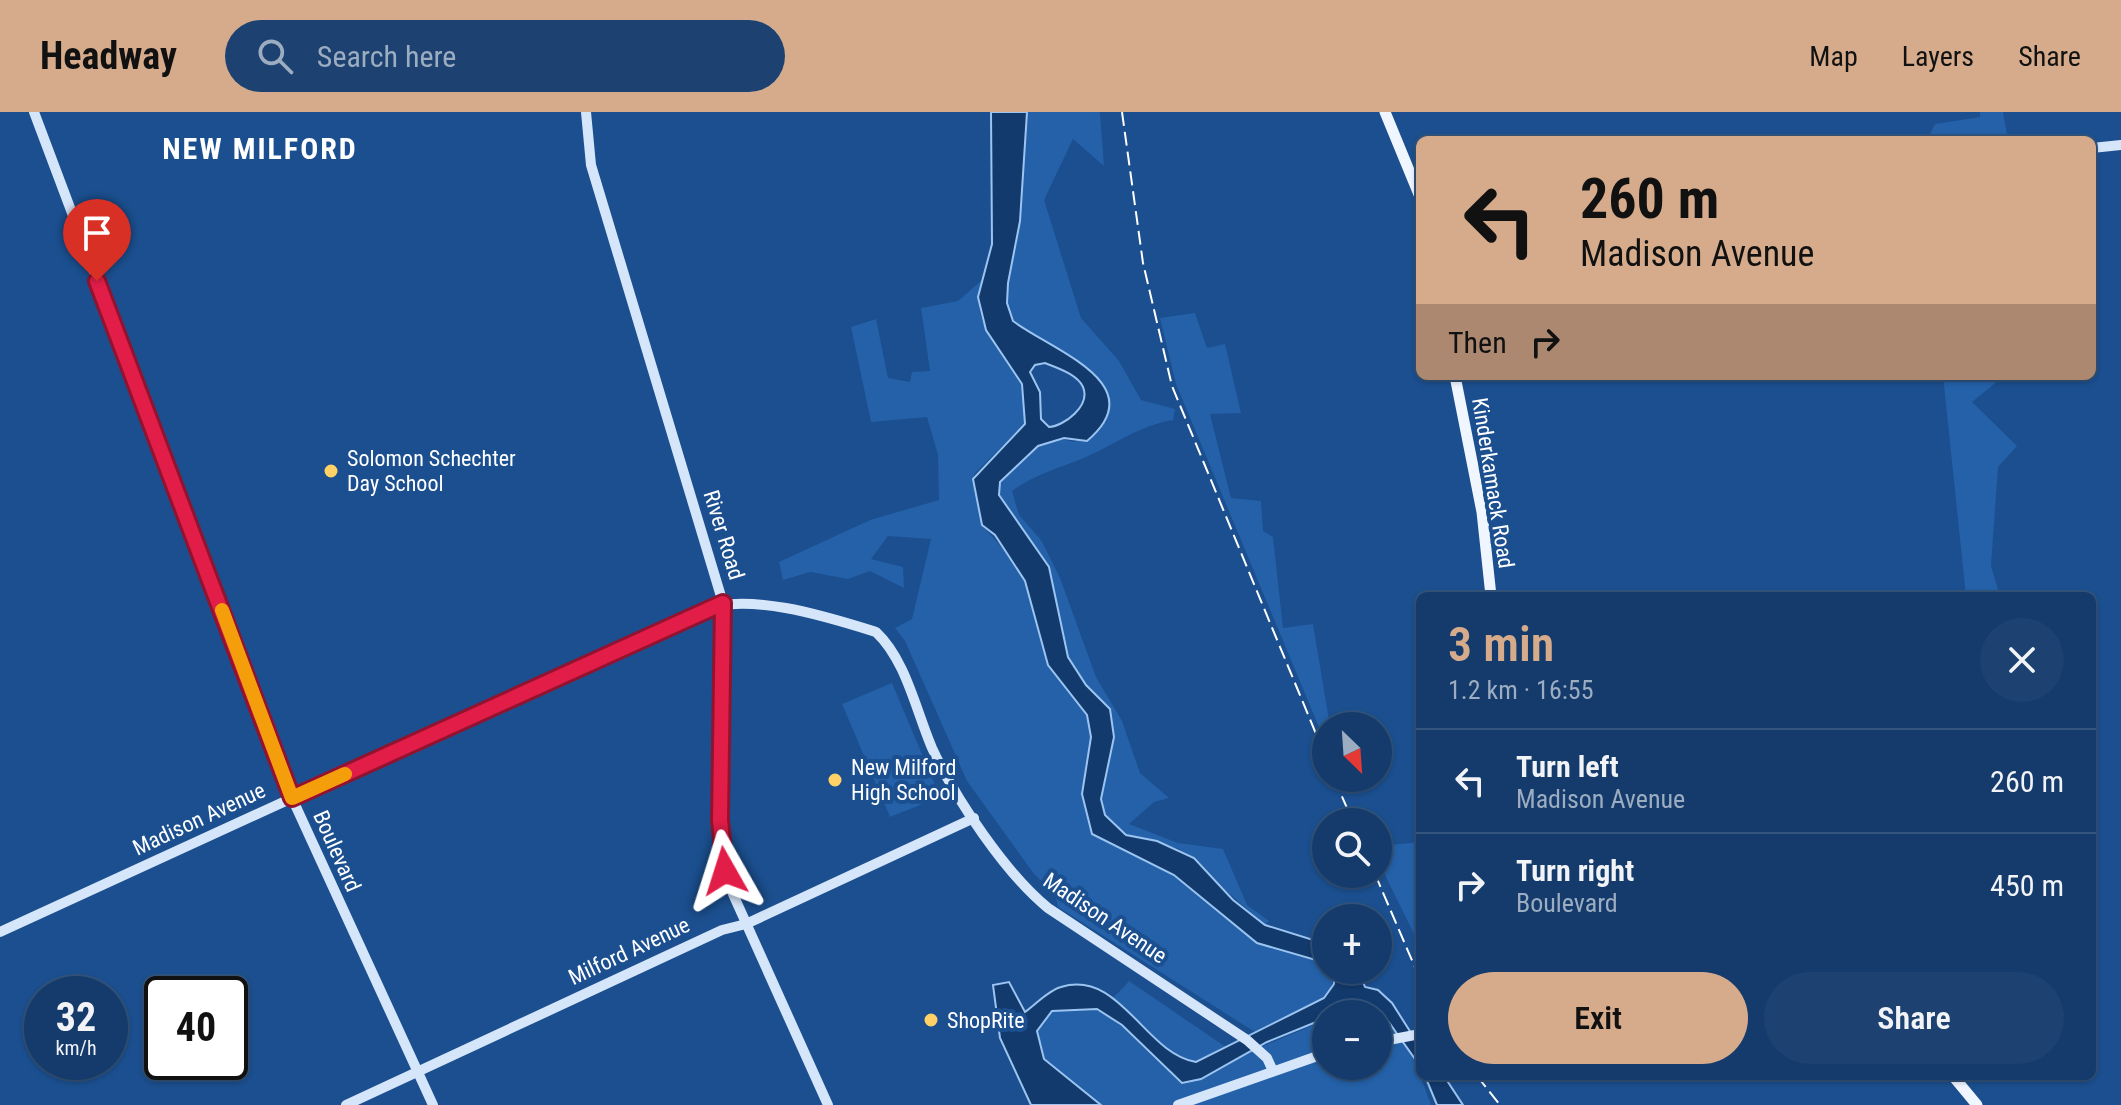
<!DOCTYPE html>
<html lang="en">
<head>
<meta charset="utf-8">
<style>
	:root { --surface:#143b6b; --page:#1d4271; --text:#f1f3f6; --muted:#9dadc1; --line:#33557e; --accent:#d6ab8b }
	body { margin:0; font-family:"Roboto Condensed",sans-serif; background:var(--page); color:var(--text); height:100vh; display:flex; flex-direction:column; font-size:30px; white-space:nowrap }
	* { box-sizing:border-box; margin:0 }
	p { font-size:26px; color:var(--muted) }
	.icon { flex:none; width:44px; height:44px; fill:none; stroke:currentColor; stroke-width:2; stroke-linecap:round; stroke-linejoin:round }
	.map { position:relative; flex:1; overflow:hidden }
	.panel { position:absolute; left:1416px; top:480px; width:680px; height:488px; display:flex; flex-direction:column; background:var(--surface); border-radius:12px; box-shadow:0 2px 6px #0004,0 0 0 2px var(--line) }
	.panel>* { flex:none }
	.hud { position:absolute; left:1416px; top:24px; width:680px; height:244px; border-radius:12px; box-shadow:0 2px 6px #0004,0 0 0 2px var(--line); background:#d6ab8b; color:#111; overflow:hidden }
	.needle { width:52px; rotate:155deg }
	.tools { position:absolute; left:1312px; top:600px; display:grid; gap:16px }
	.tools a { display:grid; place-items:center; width:80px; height:80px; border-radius:50%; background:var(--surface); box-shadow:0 2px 6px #0004,0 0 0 2px var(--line); font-size:40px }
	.speed { position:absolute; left:24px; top:864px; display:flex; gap:16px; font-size:40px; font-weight:700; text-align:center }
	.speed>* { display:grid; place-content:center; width:104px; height:104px; border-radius:50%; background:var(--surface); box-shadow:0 2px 6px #0004,0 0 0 2px var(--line); line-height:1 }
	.speed small { font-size:20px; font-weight:400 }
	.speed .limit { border:4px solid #111; border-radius:12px; background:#fff; color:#111 }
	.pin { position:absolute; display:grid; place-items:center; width:68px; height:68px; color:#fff; margin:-82px -34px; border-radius:50% 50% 50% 0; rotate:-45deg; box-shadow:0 0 8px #0007 }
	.pin .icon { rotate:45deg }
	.me { position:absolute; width:88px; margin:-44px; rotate:354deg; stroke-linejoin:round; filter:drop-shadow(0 0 6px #0008) }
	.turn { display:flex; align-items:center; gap:28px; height:168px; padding:0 32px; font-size:36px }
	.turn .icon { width:104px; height:104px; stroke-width:2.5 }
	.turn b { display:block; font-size:56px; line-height:68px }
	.then { display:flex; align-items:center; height:76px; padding:0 32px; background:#0003; gap:16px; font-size:30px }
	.round { display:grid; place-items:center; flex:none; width:84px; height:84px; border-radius:42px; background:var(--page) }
	.head { display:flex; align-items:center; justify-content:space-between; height:136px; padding:0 32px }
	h1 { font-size:48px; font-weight:600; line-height:60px; color:var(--accent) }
	.action { display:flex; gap:16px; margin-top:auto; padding:16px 32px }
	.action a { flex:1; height:92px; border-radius:48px; background:var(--accent); color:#111; font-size:32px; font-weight:600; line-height:92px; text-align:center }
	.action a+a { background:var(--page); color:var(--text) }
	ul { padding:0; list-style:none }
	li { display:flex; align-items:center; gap:24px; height:104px; padding:0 32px; border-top:2px solid var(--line) }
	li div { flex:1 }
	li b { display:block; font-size:30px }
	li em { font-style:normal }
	header { display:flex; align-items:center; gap:48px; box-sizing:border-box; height:112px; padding:0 40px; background:var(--accent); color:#111 }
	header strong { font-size:38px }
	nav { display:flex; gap:44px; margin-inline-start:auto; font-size:28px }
	.search { width:560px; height:72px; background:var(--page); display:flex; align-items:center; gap:20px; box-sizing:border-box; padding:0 28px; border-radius:44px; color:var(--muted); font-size:30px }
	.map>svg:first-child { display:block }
	.green { fill:#2461a8 }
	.water { fill:#123a6d; stroke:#9cc4f0; stroke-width:2; fill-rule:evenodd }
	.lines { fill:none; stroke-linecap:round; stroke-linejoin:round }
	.secondary { stroke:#d6e6fa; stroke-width:10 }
	.primary { stroke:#f0f6ff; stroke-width:11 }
	.rail { stroke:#fff; stroke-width:2; stroke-dasharray:14 6; stroke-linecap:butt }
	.route-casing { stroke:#92132f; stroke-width:20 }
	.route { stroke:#e11d48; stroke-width:14 }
	.slow { stroke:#f59e0b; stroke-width:14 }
	.poi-dot { fill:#ffd166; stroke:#1b4f8f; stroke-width:3 }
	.labels { text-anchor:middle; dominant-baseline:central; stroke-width:8; stroke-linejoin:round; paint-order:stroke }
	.poi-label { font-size:22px; fill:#fff; stroke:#1b4f8f; text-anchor:start }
	.street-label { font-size:22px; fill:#fff; stroke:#1b4f8f }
	.district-label { font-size:30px; font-weight:bold; letter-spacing:2px; fill:#fff; stroke:#1b4f8f }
</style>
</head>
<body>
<header>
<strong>Headway</strong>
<div class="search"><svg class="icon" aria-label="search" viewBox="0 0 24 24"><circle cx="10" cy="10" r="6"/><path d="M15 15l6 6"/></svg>Search here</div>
<nav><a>Map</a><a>Layers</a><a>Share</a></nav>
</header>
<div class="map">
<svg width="2121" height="993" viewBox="0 0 2121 993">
	<rect width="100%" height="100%" fill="#1b4f8f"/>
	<g class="green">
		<path d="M1027 0H1100L1104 54 1073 27 1044 88 1081 206 1119 249 1141 288 1175 297 1173 308C1141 313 1115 332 1086 345 1060 356 1035 362 1012 379L1019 403 1041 428 1060 466 1096 565 1122 609 1140 661 1169 686 1154 690 1129 712 1178 731 1223 737 1247 793 1269 809 1265 813 1179 737 1126 723 1105 703 1101 687 1114 625 1110 597 1086 573 1068 545 1049 455 999 383 1000 370C1021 351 1043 319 1074 330L1106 310C1119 263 1044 232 1013 209L1007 191 1008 171 1020 109Z"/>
		<polygon points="1980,0 2003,0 2008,28 1927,28 1935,12 1980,5"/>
		<path d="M982 168C968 220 1005 228 1021 268 1026 281 1024 298 1025 312L974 362 982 413 1017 453 1025 469 1048 553 1087 602 1091 625 1082 682 1092 722 1174 763 1257 831 1326 851V858L1336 859C1330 899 1285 903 1255 920L1058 795 1055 782 1034 762 967 669 905 529 895 516 912 507 931 427 888 424 871 447 903 455 904 476 870 459 848 467 810 460 783 468 779 450 870 408 939 388 938 343 927 305 871 310 851 215 876 207 888 266 910 270 912 260 930 259 921 196 958 189Z"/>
		<polygon points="1195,201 1207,236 1225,232 1241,301 1210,302 1231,386 1261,389 1263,419 1273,425 1283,516 1313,512 1330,614 1326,614 1326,632 1176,272 1160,206"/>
		<polygon points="1943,264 2004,264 1972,290 2017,334 1998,355 1991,454 2000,484 1966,484"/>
		<polygon points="892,571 940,685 890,705 842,592"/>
		<polygon points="1420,730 1420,834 1378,749 1378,734"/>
		<path d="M1129 869 1239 944 1326 908V954H1378V902H1341L1365 892 1384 900 1412 941 1431 993H1101L1044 947 1037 919 1052 899C1090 897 1103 900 1129 869Z"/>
	</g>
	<g class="water">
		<path d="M991 0H1027L1020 109 1008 171 1007 191 1013 209C1051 238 1155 272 1087 329L1064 326 1038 334 1000 370 999 383 1049 455 1068 545 1086 573 1110 597 1114 625 1101 687 1105 703 1126 723 1157 729 1194 746 1233 788 1265 813 1326 832V851L1257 831 1174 763 1092 722 1082 682 1091 625 1087 603 1048 553 1025 469 995 423 982 413 973 367 1025 312 1022 272 986 218 978 185 992 132ZM1045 251C1057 256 1077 262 1083 275 1091 294 1064 314 1049 315L1041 307 1040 280 1030 260 1035 253Z"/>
		<path d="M1335 858H1358L1365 875 1378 878 1392 891 1420 935V954L1388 909 1365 892 1326 902V906L1267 930 1201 967 1182 971 1122 913 1097 897 1052 899 1037 919 1044 947 1101 993H1031L1000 926 993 873 1009 870 1025 900C1036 892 1049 878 1061 875 1120 857 1145 942 1196 950L1324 886 1334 872Z"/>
		<polygon points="1425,964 1444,964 1463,993 1437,993"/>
	</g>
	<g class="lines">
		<g class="secondary">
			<polyline points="34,0 292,686 433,993"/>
			<polyline points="586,0 591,53 723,491 720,708 728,771 828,993"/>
			<polyline points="2092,36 2121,33"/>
			<path d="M0 820 700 499C747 479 828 505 876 520 906 548 916 599 932 636 955 686 1006 762 1048 796L1247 928 1267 946 1273 959"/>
			<polyline points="1378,930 1420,922"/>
			<polyline points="346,993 722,818 746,812 974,706"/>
			<polyline points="1178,993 1326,941"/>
		</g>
		<g class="primary">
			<polyline points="1385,0 1420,85"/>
			<polyline points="1455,264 1482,400 1491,484"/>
			<polyline points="1953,964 1977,993"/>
		</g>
		<g class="rail">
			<polyline points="1122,0 1143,151 1172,274 1326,646"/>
			<polyline points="1334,666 1353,710"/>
			<polyline points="1375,762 1420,867"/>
			<polyline points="1477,964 1500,993"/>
		</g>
	</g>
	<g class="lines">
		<defs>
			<polyline id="route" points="97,169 292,686 723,491 720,708 725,759"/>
		</defs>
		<use href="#route" class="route-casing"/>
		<use href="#route" class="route"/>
		<polyline class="slow" points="222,498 292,686 345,662"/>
	</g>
	<g class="poi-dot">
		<circle cx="331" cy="359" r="8"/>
		<circle cx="835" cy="668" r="8"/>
		<circle cx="931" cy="908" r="8"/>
	</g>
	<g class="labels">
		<g class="poi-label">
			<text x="347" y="346">Solomon Schechter<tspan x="347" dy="25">Day School</tspan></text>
			<text x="851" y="655">New Milford<tspan x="851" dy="25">High School</tspan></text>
			<text x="947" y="908">ShopRite</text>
		</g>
		<g class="street-label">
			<text transform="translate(1493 371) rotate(81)">Kinderkamack Road</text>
			<text transform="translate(724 423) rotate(73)">River Road</text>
			<text transform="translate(199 707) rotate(-25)">Madison Avenue</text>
			<text transform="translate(337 739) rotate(66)">Boulevard</text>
			<text transform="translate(1105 806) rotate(34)">Madison Avenue</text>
			<text transform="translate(629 839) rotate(-25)">Milford Avenue</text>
		</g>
		<g class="district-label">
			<text x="260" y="36">NEW MILFORD</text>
		</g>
	</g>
</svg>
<div class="tools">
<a><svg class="needle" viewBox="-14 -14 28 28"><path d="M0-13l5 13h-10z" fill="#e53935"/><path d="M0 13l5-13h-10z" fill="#9dadc1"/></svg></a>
<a><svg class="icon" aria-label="search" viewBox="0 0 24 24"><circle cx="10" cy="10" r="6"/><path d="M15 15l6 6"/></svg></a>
<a>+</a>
<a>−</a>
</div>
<div class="speed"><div>32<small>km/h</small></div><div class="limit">40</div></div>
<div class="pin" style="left:97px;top:169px;background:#d93025"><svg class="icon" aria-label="arrive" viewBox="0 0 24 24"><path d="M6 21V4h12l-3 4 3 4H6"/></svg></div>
<svg class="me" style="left:725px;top:759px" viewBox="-20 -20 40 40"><path d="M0-17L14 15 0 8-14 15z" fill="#e11d48" stroke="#fff" stroke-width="4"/></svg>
<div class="hud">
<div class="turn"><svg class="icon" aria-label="left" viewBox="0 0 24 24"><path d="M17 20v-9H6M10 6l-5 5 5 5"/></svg><div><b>260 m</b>Madison Avenue</div></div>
<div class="then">Then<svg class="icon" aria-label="right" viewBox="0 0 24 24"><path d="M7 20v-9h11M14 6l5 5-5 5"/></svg></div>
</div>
<section class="panel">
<div class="head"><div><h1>3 min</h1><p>1.2 km · 16:55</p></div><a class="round"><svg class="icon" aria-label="close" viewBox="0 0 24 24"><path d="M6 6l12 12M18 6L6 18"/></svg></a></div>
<ul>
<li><svg class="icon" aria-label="left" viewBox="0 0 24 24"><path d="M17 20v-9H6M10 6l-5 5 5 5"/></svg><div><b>Turn left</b><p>Madison Avenue</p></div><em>260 m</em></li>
<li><svg class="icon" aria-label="right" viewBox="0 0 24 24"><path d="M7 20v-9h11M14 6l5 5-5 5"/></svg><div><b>Turn right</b><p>Boulevard</p></div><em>450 m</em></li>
</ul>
<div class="action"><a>Exit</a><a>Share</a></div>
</section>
</div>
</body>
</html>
